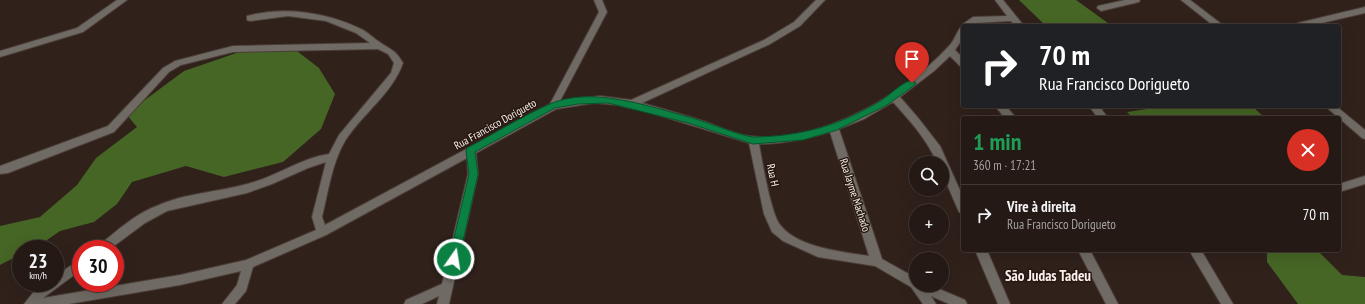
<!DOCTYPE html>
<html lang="pt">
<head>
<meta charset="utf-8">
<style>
	:root { --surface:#241914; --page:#302622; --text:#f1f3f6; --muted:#a3a0a0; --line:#413834 }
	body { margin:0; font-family:"PT Sans Narrow",sans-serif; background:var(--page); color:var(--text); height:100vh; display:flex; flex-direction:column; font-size:15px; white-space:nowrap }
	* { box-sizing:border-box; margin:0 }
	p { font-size:13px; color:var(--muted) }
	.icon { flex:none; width:22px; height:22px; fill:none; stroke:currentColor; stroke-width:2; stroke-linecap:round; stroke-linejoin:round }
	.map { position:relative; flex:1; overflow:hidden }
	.details { position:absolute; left:961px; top:116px; width:380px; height:136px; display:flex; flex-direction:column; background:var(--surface); border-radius:4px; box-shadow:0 4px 16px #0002,0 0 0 1px var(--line) }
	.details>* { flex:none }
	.banner { position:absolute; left:961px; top:24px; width:380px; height:84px; border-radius:4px; box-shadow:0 4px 16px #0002,0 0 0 1px var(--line); background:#202124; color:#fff; overflow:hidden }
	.buttons { position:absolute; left:909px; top:156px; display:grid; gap:8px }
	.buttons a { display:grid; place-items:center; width:40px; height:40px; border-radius:50%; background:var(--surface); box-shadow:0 4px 16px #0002,0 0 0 1px var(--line); font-size:20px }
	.speed { position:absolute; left:12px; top:240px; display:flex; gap:8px; font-size:20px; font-weight:700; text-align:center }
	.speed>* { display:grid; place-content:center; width:52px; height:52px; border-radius:50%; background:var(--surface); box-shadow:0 4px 16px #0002,0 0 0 1px var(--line); line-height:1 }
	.speed small { font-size:10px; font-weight:400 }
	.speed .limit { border:6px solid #d22; background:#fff; color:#111 }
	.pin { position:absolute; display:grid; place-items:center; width:34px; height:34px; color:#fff; margin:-41px -17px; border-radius:50% 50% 50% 0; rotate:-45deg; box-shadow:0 0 4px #0007 }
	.pin .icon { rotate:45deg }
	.me { position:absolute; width:44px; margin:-22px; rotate:13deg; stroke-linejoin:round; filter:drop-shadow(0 0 3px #0008) }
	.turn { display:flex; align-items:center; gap:14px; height:84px; padding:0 12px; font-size:18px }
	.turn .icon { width:52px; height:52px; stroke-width:2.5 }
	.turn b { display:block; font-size:28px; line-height:34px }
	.round { display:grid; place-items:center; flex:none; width:42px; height:42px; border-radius:21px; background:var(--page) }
	.head { display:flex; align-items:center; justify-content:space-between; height:68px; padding:0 12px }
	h1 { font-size:24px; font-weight:700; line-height:30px; color:#1e9e55 }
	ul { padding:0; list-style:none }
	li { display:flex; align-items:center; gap:12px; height:60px; padding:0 12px; border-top:1px solid var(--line) }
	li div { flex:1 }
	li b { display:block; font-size:15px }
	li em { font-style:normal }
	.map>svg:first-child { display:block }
	.forest { fill:#466625 }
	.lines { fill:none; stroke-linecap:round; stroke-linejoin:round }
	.minor-casing { stroke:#4c3e38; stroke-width:2 }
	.tertiary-casing { stroke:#4c3e38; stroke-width:2 }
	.minor { fill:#6f6a63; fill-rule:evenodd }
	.tertiary { fill:#6f6a63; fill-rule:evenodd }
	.route { fill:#0b8043; stroke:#07532c }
	.labels { text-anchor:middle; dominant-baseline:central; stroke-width:3; stroke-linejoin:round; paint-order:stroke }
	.street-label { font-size:11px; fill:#fbf0eb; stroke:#261812 }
	.district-label { font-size:15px; font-weight:bold; fill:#fbf0eb; stroke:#261812 }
</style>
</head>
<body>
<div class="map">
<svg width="1365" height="304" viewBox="0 0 1365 304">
	<rect width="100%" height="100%" fill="#30211b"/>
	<g class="forest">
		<polygon points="1019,0 1076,0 1112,26 1045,25"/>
		<polygon points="254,47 293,48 319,68 335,94 321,129 283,162 224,177 186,166 132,182 117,204 94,222 60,231 34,249 21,249 21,254 0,265 0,226 40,217 77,185 96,158 137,127 126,114 184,71"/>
		<polygon points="1146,106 1252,106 1265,118 1133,118 1127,112 1147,109"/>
		<polygon points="1267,250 1317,250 1342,275 1365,277 1365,304 1298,304 1267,262"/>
	</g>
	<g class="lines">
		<defs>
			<g id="minor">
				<polygon points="117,0 127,0 83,32 0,57 0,51 77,28"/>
				<path d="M594 0H602L607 12 560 101 600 96 631 100 764 40 794 22 816 0H825L800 26 770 44 642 103C663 109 685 115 706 122 720 127 734 134 749 136 819 145 904 95 949 46 954 41 956 34 960 28L963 27V24L973 17 1007 16 995 0H1003L1024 26H1015L1011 21 975 23 971 26H963V38L955 50 963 58V67L960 66 950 56 934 71 900 97 919 119 940 146 963 197V213L959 212 942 173V163H937C927 139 910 121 893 102L864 119 839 129 882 259 916 278V285H930L965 300 967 304H949L931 296 936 304H923L911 287 875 266 818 257 783 241 772 232 764 214 749 143 642 110 632 107 629 108 618 105 594 103 556 109 476 153 478 174 449 304H437L439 296 422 304H404L406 300 442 284 468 174 467 158 326 235 253 267 246 291 235 304H222L237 285 241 271 180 285 69 304H24L36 289 45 283H55V276L81 259V270L43 298 180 275 246 260 316 230 312 217 326 162 308 168 272 184 247 193 167 211 145 223 110 249H96L98 246C117 231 136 213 159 205 189 192 223 192 254 182 280 174 302 158 329 154L339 135 391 73 394 63 388 54 378 49 233 52 181 65 169 72 114 132 8 173 0 174V166L108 126 163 68 175 61 233 46 370 43 356 33 326 21 288 16 250 21 247 20V16C284 6 327 12 361 29 368 32 374 39 381 43 393 51 395 50 403 63 392 94 362 114 345 141 332 163 328 192 322 217L325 225 550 104 599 12ZM830 132 869 256C843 252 799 248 781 226 771 216 762 160 759 144 784 144 806 139 830 132Z"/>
				<polygon points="1125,0 1140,0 1139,2 1101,11 1097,8 1098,6"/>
				<polygon points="1365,7 1365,13 1309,26 1294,26 1298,23"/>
				<polygon points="995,106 1006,106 1016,118 1005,118"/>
				<polygon points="1089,106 1099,106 1108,118 1098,118"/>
				<polygon points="1365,176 1365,184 1339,192 1339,184"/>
				<polygon points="975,250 987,250 1010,304 998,304"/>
				<polygon points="1078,250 1090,250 1118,304 1106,304"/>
				<polygon points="1189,250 1201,250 1233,304 1221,304"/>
			</g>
			<g id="tertiary">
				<polygon points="1181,0 1190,0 1224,26 1214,26"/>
				<polygon points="1325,106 1336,106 1365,130 1365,139 1362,138"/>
			</g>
		</defs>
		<use href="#minor" class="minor-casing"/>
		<use href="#tertiary" class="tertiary-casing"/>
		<use href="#minor" class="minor"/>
		<use href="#tertiary" class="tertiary"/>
	</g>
	<path class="route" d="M912 80 916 83 915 85 887 105 837 130 803 140 753 144 688 123 608 103 578 104 555 108 475 152 478 174 459 259 454 263 449 259 469 174 466 151 467 148C494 134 522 116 550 104 591 86 648 106 689 117 705 121 742 137 755 137 803 136 841 125 882 100 891 94 901 83 912 80Z"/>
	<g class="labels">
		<g class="street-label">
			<text transform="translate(495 124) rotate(-29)">Rua Francisco Dorigueto</text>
			<text transform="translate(773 175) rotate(78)">Rua H</text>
			<text transform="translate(855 195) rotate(72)">Rua Jayme Machado</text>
		</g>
		<g class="district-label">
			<text x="1048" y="275">São Judas Tadeu</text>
		</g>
	</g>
</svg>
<div class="buttons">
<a><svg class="icon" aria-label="search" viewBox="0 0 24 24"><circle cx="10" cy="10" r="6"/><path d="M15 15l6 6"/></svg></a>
<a>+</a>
<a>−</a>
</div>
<div class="speed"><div>23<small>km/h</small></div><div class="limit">30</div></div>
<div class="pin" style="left:912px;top:83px;background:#d93025"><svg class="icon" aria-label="arrive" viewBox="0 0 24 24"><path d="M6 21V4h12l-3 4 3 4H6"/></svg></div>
<svg class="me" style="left:454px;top:259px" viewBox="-20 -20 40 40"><circle r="17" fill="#0b8043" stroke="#fff" stroke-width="3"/><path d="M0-11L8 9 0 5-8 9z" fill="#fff"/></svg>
<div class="banner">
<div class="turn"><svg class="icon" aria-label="right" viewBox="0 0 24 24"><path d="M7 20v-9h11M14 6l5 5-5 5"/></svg><div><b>70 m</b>Rua Francisco Dorigueto</div></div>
</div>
<section class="details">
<div class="head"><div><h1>1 min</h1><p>360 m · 17:21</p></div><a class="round" style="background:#d93025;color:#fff"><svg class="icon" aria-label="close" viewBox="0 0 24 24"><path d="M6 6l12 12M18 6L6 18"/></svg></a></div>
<ul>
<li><svg class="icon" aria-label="right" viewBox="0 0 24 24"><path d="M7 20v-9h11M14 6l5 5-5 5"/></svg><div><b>Vire à direita</b><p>Rua Francisco Dorigueto</p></div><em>70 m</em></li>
</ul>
</section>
</div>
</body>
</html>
